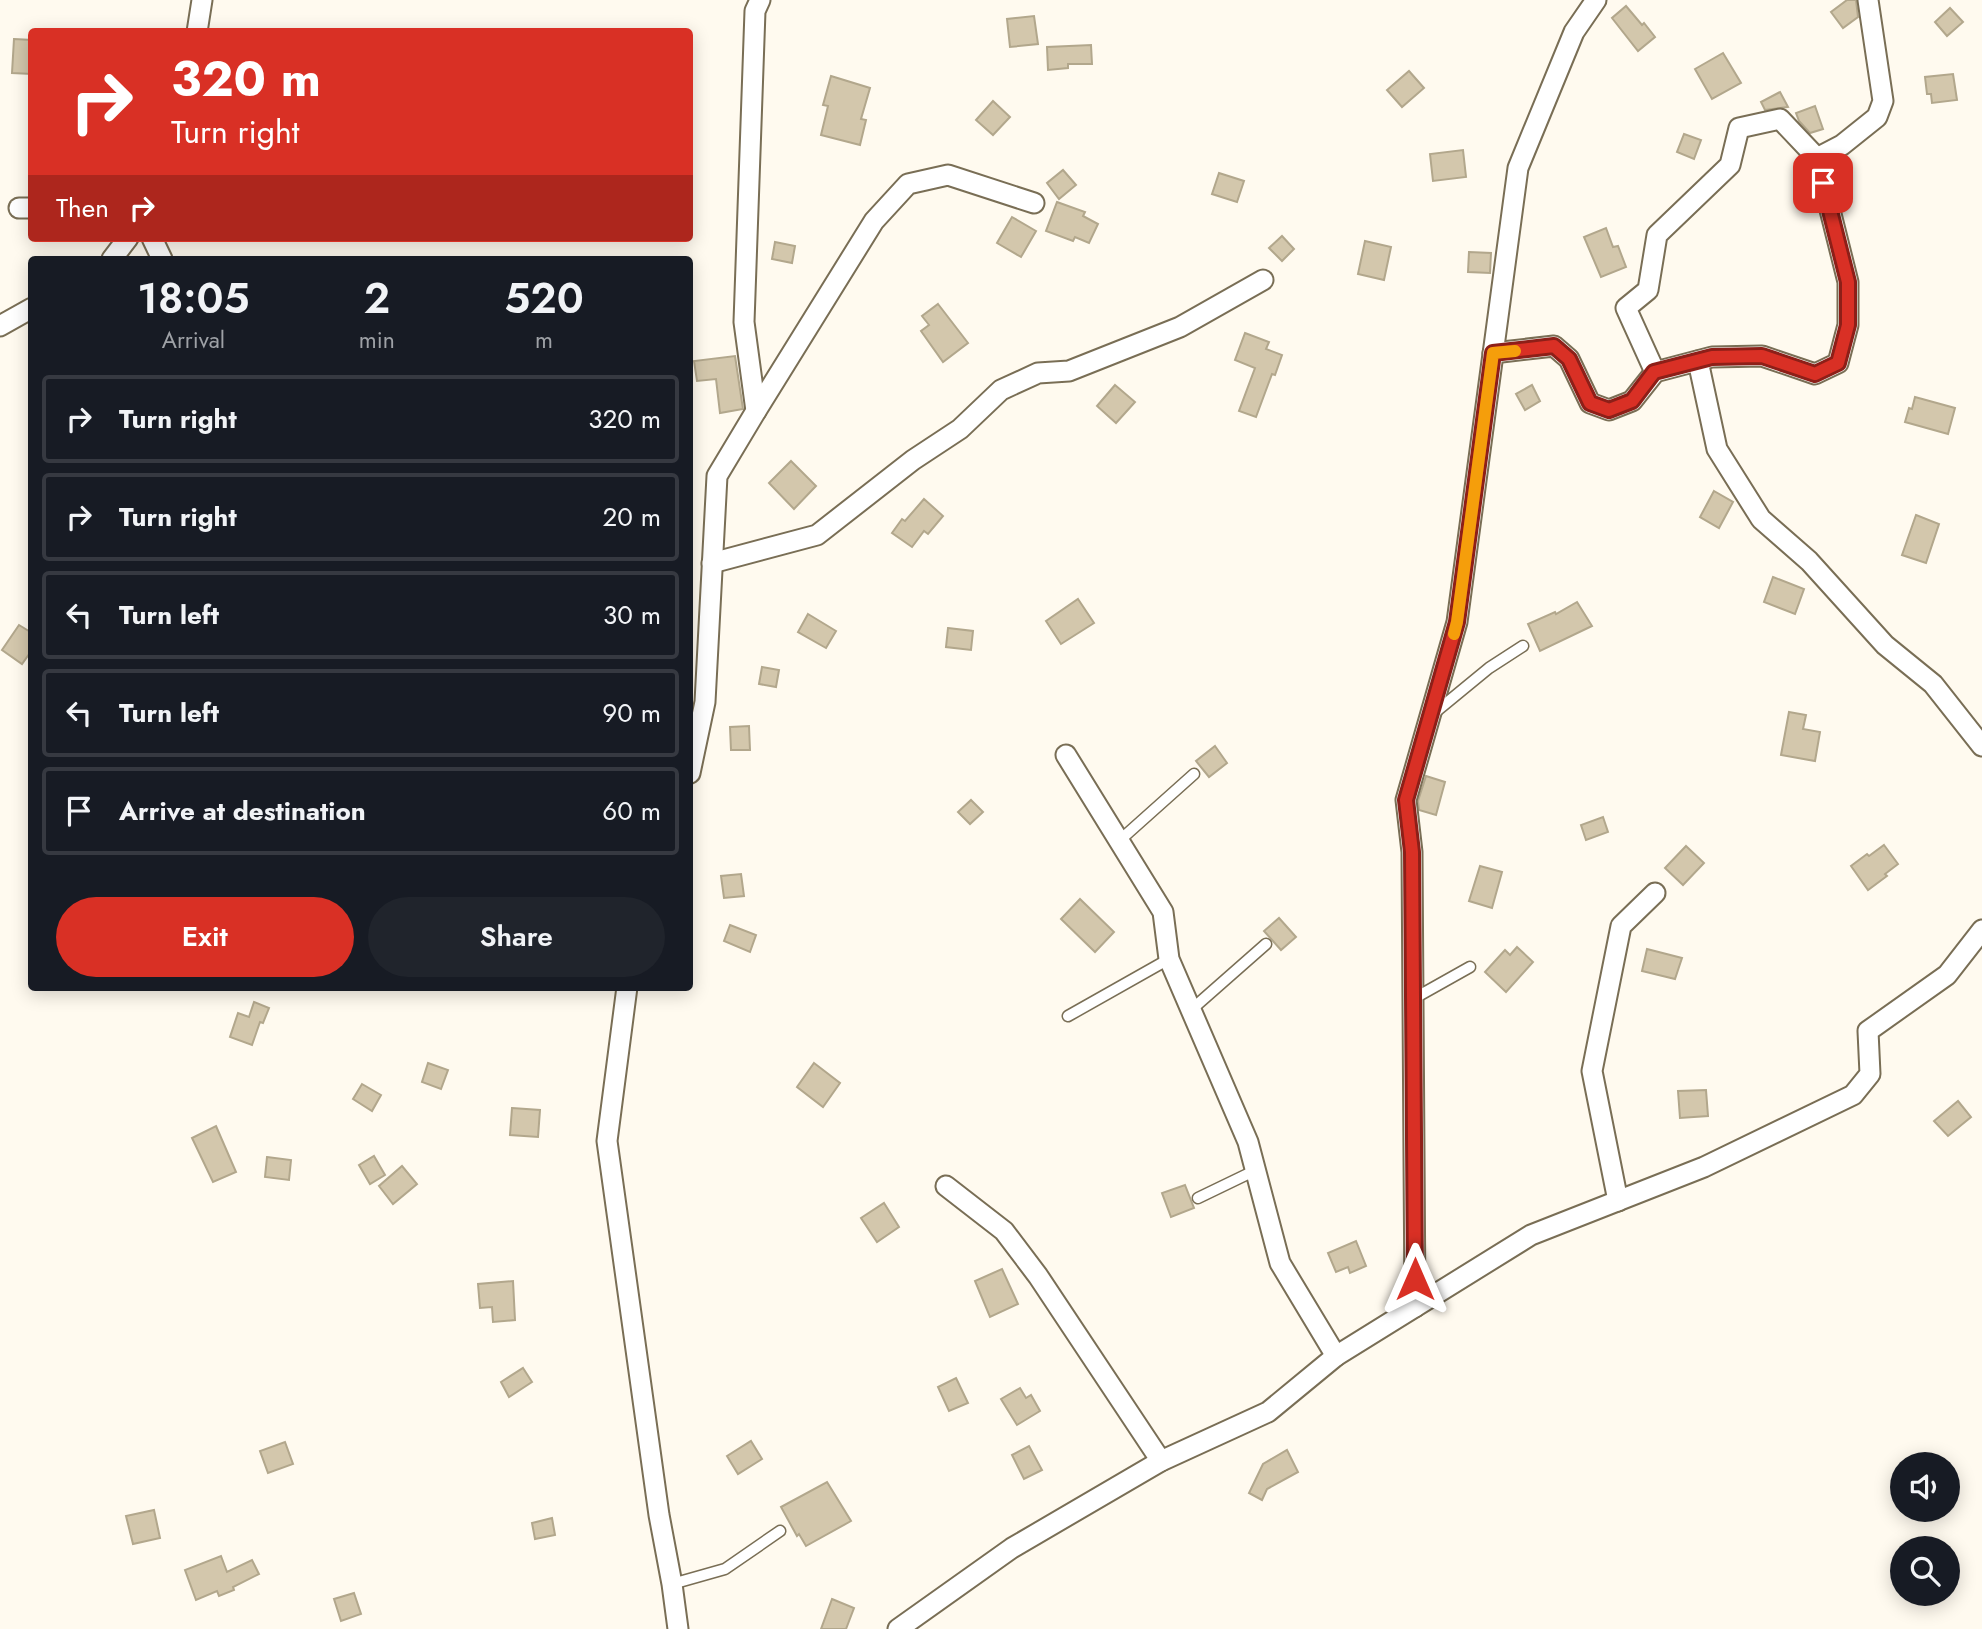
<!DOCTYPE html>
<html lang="en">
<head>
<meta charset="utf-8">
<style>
	:root { --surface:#171b24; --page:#20242c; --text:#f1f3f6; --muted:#9ea1a6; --line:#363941; --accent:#d93025 }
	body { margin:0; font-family:Jost,sans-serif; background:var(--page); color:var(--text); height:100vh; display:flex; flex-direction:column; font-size:26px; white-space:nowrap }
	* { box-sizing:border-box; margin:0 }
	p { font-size:23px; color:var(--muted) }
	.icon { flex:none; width:38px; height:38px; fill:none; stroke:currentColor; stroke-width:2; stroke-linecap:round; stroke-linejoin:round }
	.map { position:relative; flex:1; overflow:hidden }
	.details { position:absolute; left:28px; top:256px; width:665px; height:735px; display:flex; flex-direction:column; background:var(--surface); border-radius:7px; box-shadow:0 4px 18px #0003 }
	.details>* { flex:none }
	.guide { position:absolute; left:28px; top:28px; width:665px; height:214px; border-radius:7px; box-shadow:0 4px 18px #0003; background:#d93025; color:#fff; overflow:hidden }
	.controls { position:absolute; left:1890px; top:1452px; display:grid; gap:14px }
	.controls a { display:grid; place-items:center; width:70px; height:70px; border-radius:50%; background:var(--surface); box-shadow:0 4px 18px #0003; font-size:35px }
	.pin { position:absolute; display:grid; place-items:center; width:60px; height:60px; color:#fff; margin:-30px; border-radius:14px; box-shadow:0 4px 10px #0006 }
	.me { position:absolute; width:77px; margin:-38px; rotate:0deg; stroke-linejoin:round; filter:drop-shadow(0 0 5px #0008) }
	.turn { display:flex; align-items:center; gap:24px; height:147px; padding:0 28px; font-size:32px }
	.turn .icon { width:91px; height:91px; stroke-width:2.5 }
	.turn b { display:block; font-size:49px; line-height:60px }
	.then { display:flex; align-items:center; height:66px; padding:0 28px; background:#0003; gap:14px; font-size:26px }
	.eta { display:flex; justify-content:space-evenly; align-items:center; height:119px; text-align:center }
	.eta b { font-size:42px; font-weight:600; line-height:49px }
	.button { display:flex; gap:14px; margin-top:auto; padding:14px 28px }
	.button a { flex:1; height:80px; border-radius:42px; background:var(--accent); color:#fff; font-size:28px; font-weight:600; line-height:80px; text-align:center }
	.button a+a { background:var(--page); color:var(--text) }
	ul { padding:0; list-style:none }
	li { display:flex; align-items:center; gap:21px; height:88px; margin:0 14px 10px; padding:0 14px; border:4px solid var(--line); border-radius:7px }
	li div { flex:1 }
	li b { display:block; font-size:26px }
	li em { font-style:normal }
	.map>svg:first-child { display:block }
	.building { fill:#d3c7ac; stroke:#b2a78c; stroke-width:2 }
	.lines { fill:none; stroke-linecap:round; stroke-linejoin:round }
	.service-casing { stroke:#796e55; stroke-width:13 }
	.minor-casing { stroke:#796e55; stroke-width:23 }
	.service { stroke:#fff; stroke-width:10 }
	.minor { stroke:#fff; stroke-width:19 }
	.route-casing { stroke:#8d1f18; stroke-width:18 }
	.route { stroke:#d93025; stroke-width:12 }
	.slow { stroke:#f59e0b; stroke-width:12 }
</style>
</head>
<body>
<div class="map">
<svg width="1982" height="1629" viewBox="0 0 1982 1629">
	<rect width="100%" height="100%" fill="#fffaef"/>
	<g class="building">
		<polygon points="1847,0 1856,0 1858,17 1843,28 1831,12"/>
		<polygon points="1626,6 1642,25 1644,23 1655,37 1638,51 1612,18"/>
		<polygon points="1950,8 1963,22 1947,36 1935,22"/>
		<polygon points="1034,16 1038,44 1010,47 1007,19"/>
		<polygon points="14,39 32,40 32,74 12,73"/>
		<polygon points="1091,45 1092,64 1068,64 1068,68 1048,70 1047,47"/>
		<polygon points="1723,53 1741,83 1712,99 1695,69"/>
		<polygon points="1409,71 1424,88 1402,107 1387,90"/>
		<polygon points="1953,74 1957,100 1932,103 1931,94 1927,94 1925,77"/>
		<polygon points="831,76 870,88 861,119 866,120 860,145 821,135 828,106 823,105"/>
		<polygon points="1780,92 1788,107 1765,110 1761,102"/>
		<polygon points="993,101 1010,117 993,135 976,120"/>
		<polygon points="1815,106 1823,129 1810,133 1799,121 1796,113"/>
		<polygon points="1684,134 1701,140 1694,159 1677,152"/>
		<polygon points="1463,150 1466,177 1433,181 1430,154"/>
		<polygon points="1063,170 1076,185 1059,199 1047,183"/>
		<polygon points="1219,173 1244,181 1237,202 1212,194"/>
		<polygon points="1057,202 1085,212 1083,216 1098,224 1089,243 1075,237 1073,241 1046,231"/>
		<polygon points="1012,217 1036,231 1021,257 997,243"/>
		<polygon points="1606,228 1613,247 1618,246 1626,267 1601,277 1584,237"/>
		<polygon points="1282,236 1294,249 1282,261 1269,248"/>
		<polygon points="1365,241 1391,247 1384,280 1358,274"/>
		<polygon points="775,242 795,246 792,263 772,259"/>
		<polygon points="1469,252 1491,253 1490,273 1468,272"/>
		<polygon points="938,304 968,343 943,362 921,331 929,325 922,316"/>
		<polygon points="1245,333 1269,342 1266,349 1282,355 1275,375 1272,374 1256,417 1239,411 1255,368 1235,360"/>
		<polygon points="735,356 743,409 720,413 716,379 697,381 694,361"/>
		<polygon points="1115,385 1135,402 1116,423 1097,406"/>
		<polygon points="1532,385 1540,401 1525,410 1516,394"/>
		<polygon points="1915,397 1955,408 1948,434 1905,422 1909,408 1912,409"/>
		<polygon points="791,461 816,486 794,509 769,483"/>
		<polygon points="1714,491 1733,502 1719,528 1700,517"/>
		<polygon points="924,499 943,516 928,534 924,531 912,547 892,533 902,519 905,521"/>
		<polygon points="1916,515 1939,524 1926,563 1902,555"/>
		<polygon points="1773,577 1804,589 1795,614 1764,602"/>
		<polygon points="1078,599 1094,623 1061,644 1046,621"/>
		<polygon points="1577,602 1592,626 1540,651 1528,624 1555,612 1556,614"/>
		<polygon points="808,614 836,631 826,648 798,632"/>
		<polygon points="19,625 32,633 32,650 22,664 2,650"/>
		<polygon points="948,628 973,631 971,650 946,647"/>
		<polygon points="762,667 779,670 776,687 759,684"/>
		<polygon points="1789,712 1806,715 1803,729 1820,732 1815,761 1781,755"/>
		<polygon points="749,726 750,750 731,750 730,727"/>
		<polygon points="1215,746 1227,763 1209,777 1196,761"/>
		<polygon points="1426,776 1445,782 1436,815 1419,810 1418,801"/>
		<polygon points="971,800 983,812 970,824 958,812"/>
		<polygon points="1603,817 1608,832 1586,840 1581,825"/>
		<polygon points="1884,845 1898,864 1885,874 1887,876 1868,890 1851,866 1867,854 1869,856"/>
		<polygon points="1686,846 1704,863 1683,885 1665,868"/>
		<polygon points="1480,866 1502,872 1492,908 1469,901"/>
		<polygon points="741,874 744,896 724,898 721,876"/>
		<polygon points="1080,899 1114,932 1095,952 1061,919"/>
		<polygon points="1279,918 1296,937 1281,950 1264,931"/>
		<polygon points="730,925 756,935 750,952 724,941"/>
		<polygon points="1517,947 1533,962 1506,992 1485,972 1505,950 1510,955"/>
		<polygon points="1647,949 1682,958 1675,979 1642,971"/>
		<polygon points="254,1002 269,1008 263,1023 260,1022 252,1045 230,1037 238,1013 249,1017"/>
		<polygon points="428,1063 448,1070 441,1089 422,1082"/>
		<polygon points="814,1063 840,1083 823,1107 797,1087"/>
		<polygon points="362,1084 381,1095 372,1111 353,1099"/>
		<polygon points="1706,1090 1708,1116 1680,1118 1678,1091"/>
		<polygon points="1958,1101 1971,1117 1948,1136 1934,1121"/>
		<polygon points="512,1108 540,1110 538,1137 510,1135"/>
		<polygon points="216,1126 236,1172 213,1182 192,1138"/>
		<polygon points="374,1156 385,1175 370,1184 359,1165"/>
		<polygon points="267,1157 291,1160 289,1180 265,1177"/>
		<polygon points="402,1166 417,1184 393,1204 379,1186"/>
		<polygon points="1185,1185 1194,1208 1171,1217 1162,1193"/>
		<polygon points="884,1203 899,1227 877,1242 861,1218"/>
		<polygon points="1356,1241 1366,1266 1350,1273 1348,1267 1336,1272 1328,1253"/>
		<polygon points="1002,1269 1018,1304 990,1317 975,1281"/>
		<polygon points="513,1281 515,1320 493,1322 492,1307 480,1308 478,1284"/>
		<polygon points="523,1368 532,1382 509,1397 501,1382"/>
		<polygon points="956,1378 968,1403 949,1411 938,1387"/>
		<polygon points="1020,1388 1026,1398 1031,1395 1040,1411 1017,1425 1001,1399"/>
		<polygon points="751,1441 762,1459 738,1474 727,1456"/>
		<polygon points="285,1442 293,1464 268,1473 260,1451"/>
		<polygon points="1029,1446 1042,1470 1024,1479 1012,1455"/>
		<polygon points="1287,1450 1298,1472 1267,1489 1262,1500 1249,1493 1263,1464"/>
		<polygon points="827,1482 851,1521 806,1546 799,1534 797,1536 781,1507"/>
		<polygon points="154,1510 160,1538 133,1544 126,1516"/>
		<polygon points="552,1518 555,1535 535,1539 532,1523"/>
		<polygon points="221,1556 227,1572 252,1560 259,1574 233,1587 234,1590 219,1596 217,1591 196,1600 185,1570"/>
		<polygon points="354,1593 361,1614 341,1621 334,1599"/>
		<polygon points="832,1599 854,1608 846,1629 821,1629"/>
	</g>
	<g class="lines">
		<defs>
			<g id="service">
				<polyline points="1433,714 1489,668 1523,646"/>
				<polyline points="1119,841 1194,774"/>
				<polyline points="1413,999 1470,967"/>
				<polyline points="1191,1010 1266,944"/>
				<polyline points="1068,1016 1169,959"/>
				<polyline points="1198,1198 1256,1170"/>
				<polyline points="672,1584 725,1569 780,1531"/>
			</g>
			<g id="minor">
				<polyline points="197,32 202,0"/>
				<polyline points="19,208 32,208"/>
				<polyline points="152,238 162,259"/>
				<polyline points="112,259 128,238"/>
				<polyline points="0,326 32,308"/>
				<polyline points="1493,353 1554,346 1569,359 1590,403 1609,410 1632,401 1655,372 1712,357 1762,356 1815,374 1838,363 1848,325 1848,282 1817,158 1842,145 1877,117 1883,101 1868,0"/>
				<polyline points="1698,361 1717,449 1761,519 1809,561 1885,645 1933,684 1982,746"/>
				<polyline points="1655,372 1626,308 1648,290 1657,235 1730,165 1739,128 1780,119 1817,158"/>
				<polyline points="756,411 744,322 755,11 760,0"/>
				<polyline points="712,563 817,535 913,460 960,429 1001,390 1038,373 1069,371 1180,327 1263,280"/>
				<polyline points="1066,755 1163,912 1169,959 1248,1142 1280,1263 1336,1356"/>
				<polyline points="690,773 705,702 717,476 756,411 874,221 908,184 948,175 1034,203"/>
				<polyline points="627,987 607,1141 659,1515 672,1584 678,1629"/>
				<polyline points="946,1186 1004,1231 1038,1276 1161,1461"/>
				<polyline points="1618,1201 1592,1071 1621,926 1655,893"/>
				<polyline points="1415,1307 1412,852 1406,800 1457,622 1518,168 1574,32 1596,0"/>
				<polyline points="898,1629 1012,1548 1161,1461 1268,1412 1336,1356 1531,1235 1704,1167 1853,1095 1870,1074 1868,1031 1947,975 1982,930"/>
			</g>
		</defs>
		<use href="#service" class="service-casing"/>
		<use href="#minor" class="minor-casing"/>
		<use href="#service" class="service"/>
		<use href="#minor" class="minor"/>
	</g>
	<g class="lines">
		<defs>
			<polyline id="route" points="1415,1279 1412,852 1406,800 1457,622 1493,353 1554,346 1569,359 1590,403 1609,410 1632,401 1654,372 1712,357 1762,356 1815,374 1838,363 1848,325 1848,282 1823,183"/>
		</defs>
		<use href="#route" class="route-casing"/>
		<use href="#route" class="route"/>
		<polyline class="slow" points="1454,634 1457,622 1493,353 1515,351"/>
	</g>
</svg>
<div class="controls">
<a><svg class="icon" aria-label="sound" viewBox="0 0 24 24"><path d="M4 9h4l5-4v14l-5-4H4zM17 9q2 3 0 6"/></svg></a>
<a><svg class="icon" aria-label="search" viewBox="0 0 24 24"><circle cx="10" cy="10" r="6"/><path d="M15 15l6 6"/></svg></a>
</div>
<div class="pin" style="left:1823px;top:183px;background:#d93025"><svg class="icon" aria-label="arrive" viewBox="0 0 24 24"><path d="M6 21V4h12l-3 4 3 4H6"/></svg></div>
<svg class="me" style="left:1415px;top:1279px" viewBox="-20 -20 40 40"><path d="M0-17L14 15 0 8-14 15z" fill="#d93025" stroke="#fff" stroke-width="4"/></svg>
<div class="guide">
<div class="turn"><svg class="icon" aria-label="right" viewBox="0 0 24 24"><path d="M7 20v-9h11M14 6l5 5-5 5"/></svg><div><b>320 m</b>Turn right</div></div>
<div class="then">Then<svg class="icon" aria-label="right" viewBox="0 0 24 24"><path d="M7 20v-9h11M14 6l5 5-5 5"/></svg></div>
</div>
<section class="details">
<div class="eta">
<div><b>18:05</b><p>Arrival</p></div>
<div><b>2</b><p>min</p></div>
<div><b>520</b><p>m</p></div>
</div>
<ul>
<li><svg class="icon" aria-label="right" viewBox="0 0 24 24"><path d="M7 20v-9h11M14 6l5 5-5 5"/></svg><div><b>Turn right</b></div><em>320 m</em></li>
<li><svg class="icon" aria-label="right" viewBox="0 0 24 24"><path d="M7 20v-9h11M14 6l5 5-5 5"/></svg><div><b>Turn right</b></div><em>20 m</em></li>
<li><svg class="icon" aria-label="left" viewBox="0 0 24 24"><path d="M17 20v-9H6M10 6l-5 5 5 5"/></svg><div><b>Turn left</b></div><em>30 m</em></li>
<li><svg class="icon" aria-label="left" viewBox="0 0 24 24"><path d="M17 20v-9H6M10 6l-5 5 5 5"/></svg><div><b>Turn left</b></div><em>90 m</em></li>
<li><svg class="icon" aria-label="arrive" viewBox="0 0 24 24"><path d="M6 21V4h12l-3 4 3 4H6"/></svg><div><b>Arrive at destination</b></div><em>60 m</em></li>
</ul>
<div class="button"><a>Exit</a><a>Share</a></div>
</section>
</div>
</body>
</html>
